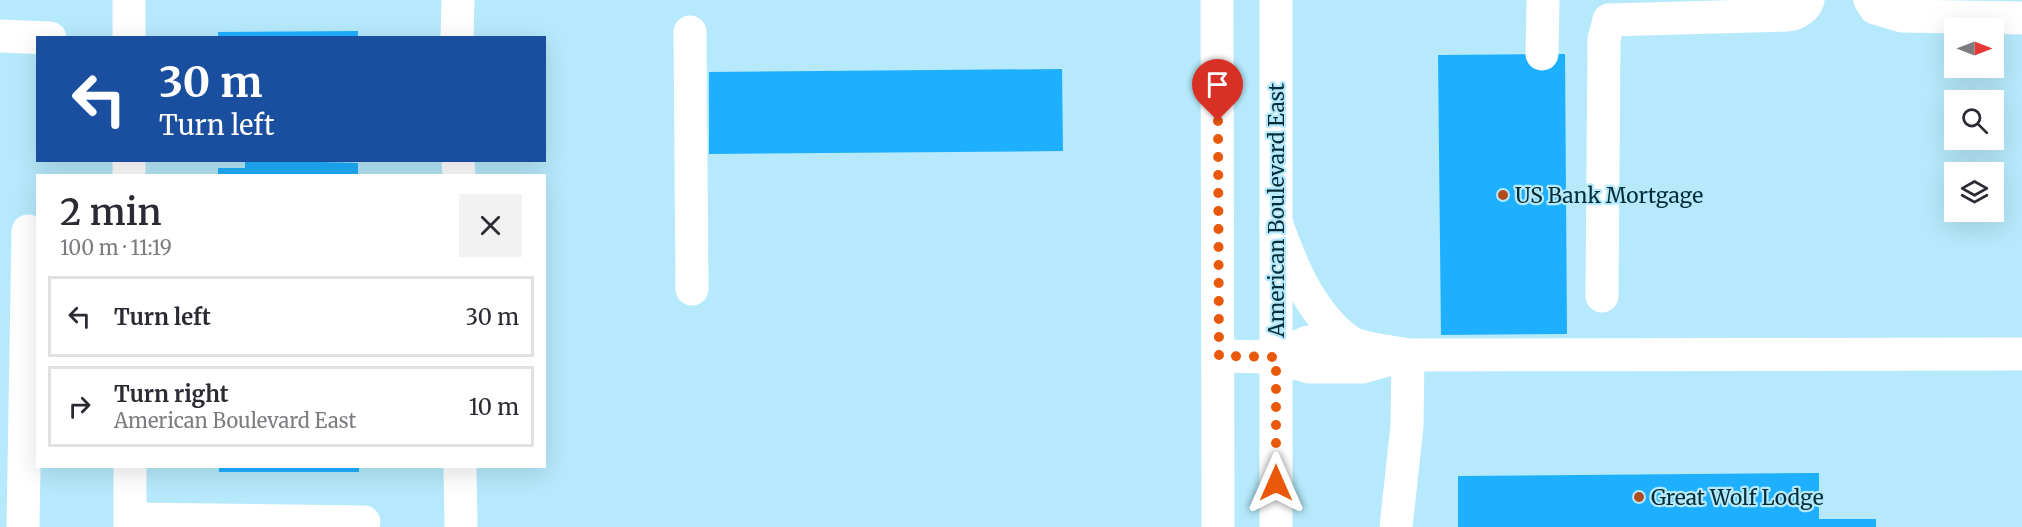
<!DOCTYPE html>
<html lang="en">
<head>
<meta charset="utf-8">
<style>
	:root { --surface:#fff; --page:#f2f2f3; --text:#2b2b33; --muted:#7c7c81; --line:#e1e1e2 }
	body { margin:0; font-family:Merriweather,serif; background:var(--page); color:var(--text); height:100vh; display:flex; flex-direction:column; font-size:22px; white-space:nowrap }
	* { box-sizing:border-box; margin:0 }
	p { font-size:20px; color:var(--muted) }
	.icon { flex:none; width:33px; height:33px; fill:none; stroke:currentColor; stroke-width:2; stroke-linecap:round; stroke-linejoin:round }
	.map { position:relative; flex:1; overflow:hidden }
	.sheet { position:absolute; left:36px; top:174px; width:510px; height:294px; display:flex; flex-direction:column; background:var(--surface); border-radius:0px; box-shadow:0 6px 24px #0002 }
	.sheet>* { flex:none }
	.banner { position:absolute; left:36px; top:36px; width:510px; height:126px; border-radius:0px; box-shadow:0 6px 24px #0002; background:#1a4fa0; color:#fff; overflow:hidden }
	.needle { width:39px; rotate:90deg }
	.tools { position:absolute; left:1944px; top:18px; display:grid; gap:12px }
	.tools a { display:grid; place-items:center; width:60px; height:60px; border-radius:0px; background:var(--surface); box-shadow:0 6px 24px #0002; font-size:30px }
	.pin { position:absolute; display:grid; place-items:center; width:51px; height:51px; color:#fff; margin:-62px -26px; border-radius:50% 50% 50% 0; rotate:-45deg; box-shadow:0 0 6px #0007 }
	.pin .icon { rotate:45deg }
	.me { position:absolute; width:66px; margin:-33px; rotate:0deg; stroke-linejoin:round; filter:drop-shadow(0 0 4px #0008) }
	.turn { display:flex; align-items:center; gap:21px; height:126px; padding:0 24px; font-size:27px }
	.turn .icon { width:78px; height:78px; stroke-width:2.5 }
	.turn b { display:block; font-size:42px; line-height:51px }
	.round { display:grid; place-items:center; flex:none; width:63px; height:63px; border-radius:0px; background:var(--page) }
	.head { display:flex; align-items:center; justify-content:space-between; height:102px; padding:0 24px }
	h1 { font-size:36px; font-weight:600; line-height:45px }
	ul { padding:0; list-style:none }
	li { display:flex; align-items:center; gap:18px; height:81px; margin:0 12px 9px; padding:0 12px; border:3px solid var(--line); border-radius:0px }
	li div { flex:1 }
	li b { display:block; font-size:22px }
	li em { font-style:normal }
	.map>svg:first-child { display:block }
	.building { fill:#1eafff }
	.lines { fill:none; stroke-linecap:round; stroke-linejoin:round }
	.minor { stroke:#fff; stroke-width:33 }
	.major { stroke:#fff; stroke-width:33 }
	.route { stroke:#ea580c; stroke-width:10; stroke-dasharray:0 18 }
	.poi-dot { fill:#b14b20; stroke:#b5e9fb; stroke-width:2 }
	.labels { text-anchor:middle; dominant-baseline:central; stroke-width:4.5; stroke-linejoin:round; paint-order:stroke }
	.poi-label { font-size:21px; fill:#032e39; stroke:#b5e9fb; text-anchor:start }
	.street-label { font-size:21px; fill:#032e39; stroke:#b5e9fb }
</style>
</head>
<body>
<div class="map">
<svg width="2022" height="527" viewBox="0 0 2022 527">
	<rect width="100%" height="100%" fill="#b5e9fb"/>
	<g class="building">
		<polygon points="358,31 358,38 218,38 218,32"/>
		<polygon points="1565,54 1567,334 1441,335 1438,55"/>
		<polygon points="1062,69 1063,151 709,154 709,72"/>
		<polygon points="245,160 358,163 358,176 218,176 218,168 245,168"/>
		<rect x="219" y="466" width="140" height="6"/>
		<polygon points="1819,473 1819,519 1876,519 1876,527 1458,527 1458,476"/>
	</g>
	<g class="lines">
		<g class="minor">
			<polyline points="129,0 129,38"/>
			<polyline points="1870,0 1875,8 1902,16 2022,18"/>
			<polyline points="690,32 692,289"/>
			<polyline points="0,36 50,38"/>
			<polyline points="457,38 458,0"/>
			<polyline points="1542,54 1543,0"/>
			<polyline points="129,160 129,176"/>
			<polyline points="458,160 459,176"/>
			<path d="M1276 222C1291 265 1311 315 1350 342 1361 349 1394 352 1408 355L2022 354"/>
			<path d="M1602 296 1604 39 1609 20 1788 15C1796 14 1806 8 1808 0"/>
			<polyline points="1219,356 1276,357 1309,367 1362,367 1398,357"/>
			<polyline points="1276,357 1308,342 1352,343"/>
			<polyline points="130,466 130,527"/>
			<polyline points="460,466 461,527"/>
			<polyline points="130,519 364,522"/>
			<polyline points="23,527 28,231"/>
			<polyline points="1396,527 1407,426 1408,355"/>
		</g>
		<g class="major">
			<polyline points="1217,0 1218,527"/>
			<polyline points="1276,0 1276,527"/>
		</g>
	</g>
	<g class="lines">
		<polyline class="route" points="1218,121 1219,356 1276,357 1276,483"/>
	</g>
	<g class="poi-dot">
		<circle cx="1503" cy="195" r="6"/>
		<circle cx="1639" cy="497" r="6"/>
	</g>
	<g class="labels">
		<g class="poi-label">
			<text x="1515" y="195">US Bank Mortgage</text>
			<text x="1651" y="497">Great Wolf Lodge</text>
		</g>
		<g class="street-label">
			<text transform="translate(1276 210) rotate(-90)">American Boulevard East</text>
		</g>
	</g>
</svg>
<div class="tools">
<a><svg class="needle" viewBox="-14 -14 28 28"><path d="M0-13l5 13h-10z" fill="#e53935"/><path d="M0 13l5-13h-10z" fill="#7c7c81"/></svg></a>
<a><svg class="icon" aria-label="search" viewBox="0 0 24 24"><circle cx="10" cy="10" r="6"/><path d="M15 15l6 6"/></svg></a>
<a><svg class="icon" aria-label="layers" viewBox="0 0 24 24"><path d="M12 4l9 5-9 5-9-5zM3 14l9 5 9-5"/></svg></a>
</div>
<div class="pin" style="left:1218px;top:121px;background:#d93025"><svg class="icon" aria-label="arrive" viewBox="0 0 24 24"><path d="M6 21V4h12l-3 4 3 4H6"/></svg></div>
<svg class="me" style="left:1276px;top:483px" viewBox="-20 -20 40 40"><path d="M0-17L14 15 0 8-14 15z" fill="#ea580c" stroke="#fff" stroke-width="4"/></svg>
<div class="banner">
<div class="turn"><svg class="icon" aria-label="left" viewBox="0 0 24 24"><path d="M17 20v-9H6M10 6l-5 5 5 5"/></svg><div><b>30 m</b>Turn left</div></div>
</div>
<section class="sheet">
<div class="head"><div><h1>2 min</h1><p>100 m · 11:19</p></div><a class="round"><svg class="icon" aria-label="close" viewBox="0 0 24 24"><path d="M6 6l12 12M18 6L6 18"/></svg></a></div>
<ul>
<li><svg class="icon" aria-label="left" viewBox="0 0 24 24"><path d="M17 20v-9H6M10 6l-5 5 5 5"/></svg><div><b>Turn left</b></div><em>30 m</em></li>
<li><svg class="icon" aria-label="right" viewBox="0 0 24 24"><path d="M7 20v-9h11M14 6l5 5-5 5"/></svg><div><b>Turn right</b><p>American Boulevard East</p></div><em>10 m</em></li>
</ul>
</section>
</div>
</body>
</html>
